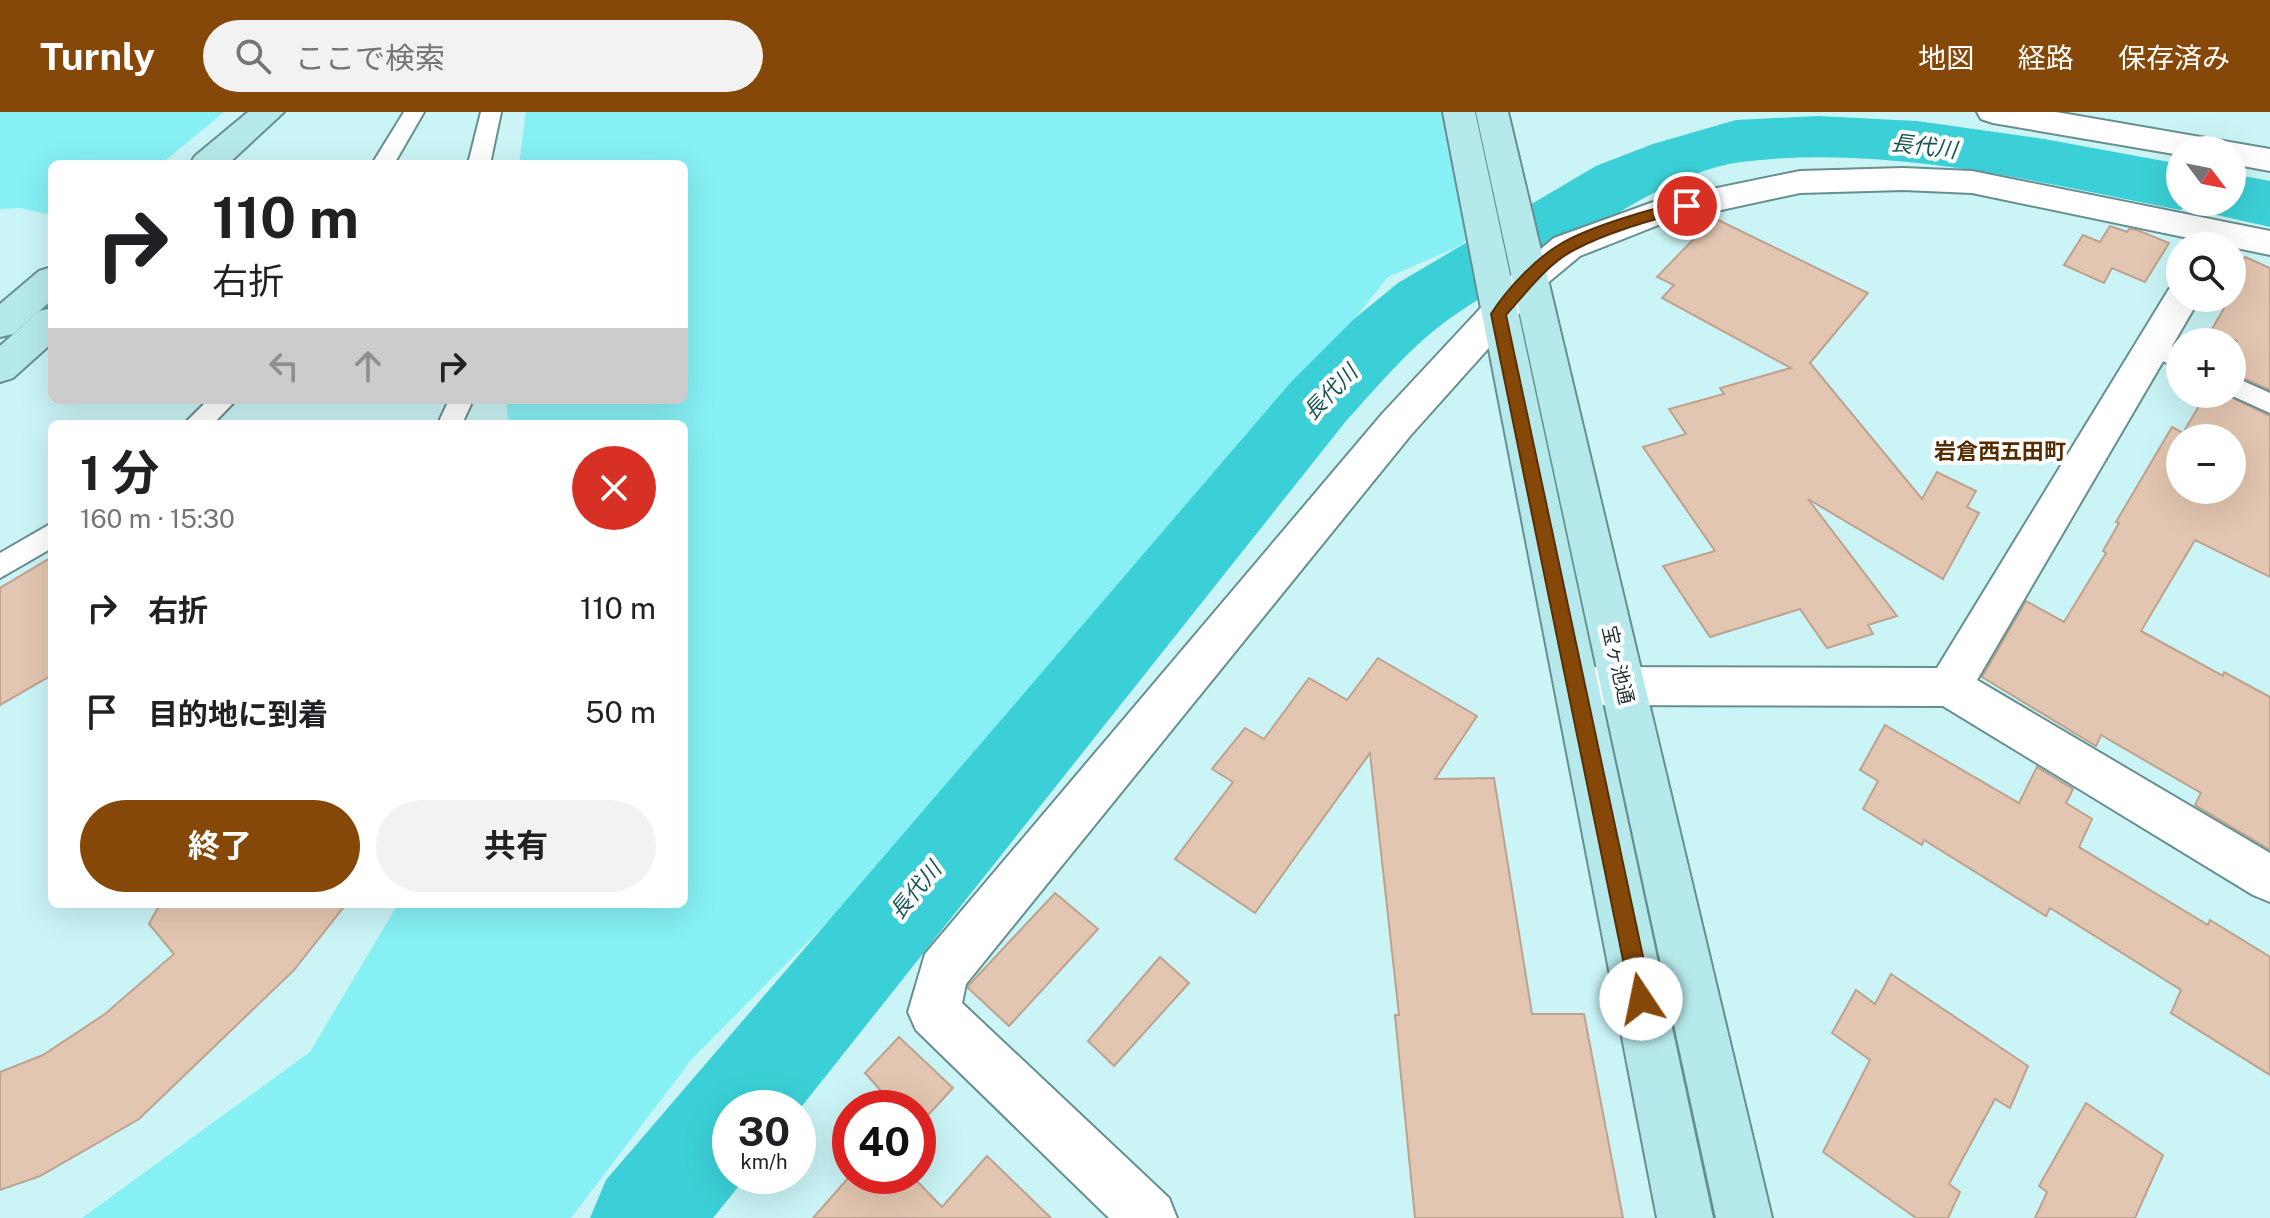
<!DOCTYPE html>
<html lang="ja">
<head>
<meta charset="utf-8">
<style>
	:root { --surface:#fff; --page:#f2f2f2; --text:#202124; --muted:#757577; --accent:#864808 }
	body { margin:0; font-family:"Public Sans","Noto Sans JP",sans-serif; background:var(--page); color:var(--text); height:100vh; display:flex; flex-direction:column; font-size:30px; white-space:nowrap }
	* { box-sizing:border-box; margin:0 }
	p { font-size:26px; color:var(--muted) }
	.icon { flex:none; width:44px; height:44px; fill:none; stroke:currentColor; stroke-width:2; stroke-linecap:round; stroke-linejoin:round }
	.map { position:relative; flex:1; overflow:hidden }
	.details { position:absolute; left:48px; top:308px; width:640px; height:488px; display:flex; flex-direction:column; background:var(--surface); border-radius:12px; box-shadow:0 8px 32px #0002 }
	.details>* { flex:none }
	.top-card { position:absolute; left:48px; top:48px; width:640px; height:244px; border-radius:12px; box-shadow:0 8px 32px #0002; background:#fff; color:var(--text); overflow:hidden }
	.needle { width:52px; rotate:122deg }
	.controls { position:absolute; left:2166px; top:24px; display:grid; gap:16px }
	.controls a { display:grid; place-items:center; width:80px; height:80px; border-radius:50%; background:var(--surface); box-shadow:0 8px 32px #0002; font-size:40px }
	.speed { position:absolute; left:712px; top:978px; display:flex; gap:16px; font-size:40px; font-weight:700; text-align:center }
	.speed>* { display:grid; place-content:center; width:104px; height:104px; border-radius:50%; background:var(--surface); box-shadow:0 8px 32px #0002; line-height:1 }
	.speed small { font-size:20px; font-weight:400 }
	.speed .limit { border:12px solid #d22; background:#fff; color:#111 }
	.pin { position:absolute; display:grid; place-items:center; width:68px; height:68px; color:#fff; margin:-34px; border:4px solid #fff; border-radius:50%; box-shadow:0 2px 8px #0007 }
	.me { position:absolute; width:88px; margin:-44px; rotate:349deg; stroke-linejoin:round; filter:drop-shadow(0 0 6px #0008) }
	.turn { display:flex; align-items:center; gap:28px; height:168px; padding:0 32px; font-size:36px }
	.turn .icon { width:104px; height:104px; stroke-width:2.5 }
	.turn b { display:block; font-size:56px; line-height:68px }
	.lanes { display:flex; align-items:center; height:76px; padding:0 32px; background:#0003; justify-content:center; gap:40px; direction:ltr }
	.lanes .off { opacity:.35 }
	.round { display:grid; place-items:center; flex:none; width:84px; height:84px; border-radius:42px; background:var(--page) }
	.headline { display:flex; align-items:center; justify-content:space-between; height:136px; padding:0 32px }
	h1 { font-size:48px; font-weight:700; line-height:60px }
	.primary-button { display:flex; gap:16px; margin-top:auto; padding:16px 32px }
	.primary-button a { flex:1; height:92px; border-radius:48px; background:var(--accent); color:#fff; font-size:32px; font-weight:700; line-height:92px; text-align:center }
	.primary-button a+a { background:var(--page); color:var(--text) }
	ul { padding:0; list-style:none }
	li { display:flex; align-items:center; gap:24px; height:104px; padding:0 32px }
	li div { flex:1 }
	li b { display:block; font-size:30px }
	li em { font-style:normal }
	header { display:flex; align-items:center; gap:48px; box-sizing:border-box; height:112px; padding:0 40px; background:var(--accent); color:#fff }
	header strong { font-size:38px }
	nav { display:flex; gap:44px; margin-inline-start:auto; font-size:28px }
	.search { width:560px; height:72px; background:var(--page); display:flex; align-items:center; gap:20px; box-sizing:border-box; padding:0 28px; border-radius:44px; color:var(--muted); font-size:30px }
	.map>svg:first-child { display:block }
	.green { fill:#86f0f5 }
	.lines { fill:none; stroke-linecap:round; stroke-linejoin:round }
	.river { fill:#3bd0d7; fill-rule:evenodd }
	.building { fill:#e3c6b1; stroke:#bda28e; stroke-width:2; fill-rule:evenodd }
	.lane-casing { stroke:#688f90; stroke-width:4 }
	.street-casing { stroke:#688f90; stroke-width:4 }
	.secondary-casing { stroke:#688f90; stroke-width:4 }
	.lane { fill:#fff; fill-rule:evenodd }
	.street { fill:#fff; fill-rule:evenodd }
	.secondary { fill:#b6e9eb; fill-rule:evenodd }
	.route { fill:#864808; stroke:#572f05; stroke-width:2 }
	.labels { text-anchor:middle; dominant-baseline:central; stroke-width:8; stroke-linejoin:round; paint-order:stroke }
	.street-label { font-size:20px; fill:#1f2f30; stroke:#fff }
	.water-label { font-size:22px; font-style:italic; fill:#185558; stroke:#fff }
	.neighbourhood-label { font-size:22px; font-weight:bold; fill:#552b00; stroke:#fff }
</style>
</head>
<body>
<header>
<strong>Turnly</strong>
<div class="search"><svg class="icon" aria-label="search" viewBox="0 0 24 24"><circle cx="10" cy="10" r="6"/><path d="M15 15l6 6"/></svg>ここで検索</div>
<nav><a>地図</a><a>経路</a><a>保存済み</a></nav>
</header>
<div class="map">
<svg width="2270" height="1106" viewBox="0 0 2270 1106">
	<rect width="100%" height="100%" fill="#caf4f6"/>
	<g class="green">
		<polygon points="0,0 224,0 161,52 52,52 52,103 20,96 0,97"/>
		<polygon points="526,0 1456,0 1481,111 1460,134 1388,165 1149,462 972,664 692,947 571,1106 82,1106 310,940 398,792 684,792 684,312 509,312 506,288 684,288 684,52 519,52"/>
	</g>
	<g class="lines">
		<path class="river" d="M1818 4 1917 9 2044 27 2180 52V90H2232V62L2270 69V115L2208 101 2202 91 2180 98C2040 70 1885 32 1741 50 1674 59 1598 114 1542 149 1511 168 1478 186 1449 207 1410 235 1378 274 1346 309L798 999V996H730V1064H747L713 1106H590L606 1068 1292 269 1354 207 1398 171 1596 54 1653 32 1736 8Z"/>
	</g>
	<g class="building">
		<polygon points="1714,106 1868,181 1810,251 1922,387 1937,360 1976,379 1967,395 1979,401 1943,467 1808,387 1897,504 1868,513 1873,522 1827,536 1800,497 1710,525 1663,454 1715,439 1643,335 1686,322 1669,297 1724,282 1720,276 1791,256 1662,186 1674,173 1657,165"/>
		<polygon points="2110,114 2127,120 2129,117 2137,118 2169,131 2145,170 2112,156 2104,171 2064,153 2083,123 2100,130"/>
		<polygon points="2245,145 2270,156 2270,278 2232,261 2232,237 2237,229 2212,217 2224,196 2217,192 2221,186 2232,186 2232,167"/>
		<path d="M2206 282H2225L2270 304V465L2195 428 2141 519 2223 564 2224 560 2270 585V738L2195 693 2201 681 2101 623 2096 634 1982 565 2026 489 2064 510 2106 441 2103 439 2119 411 2116 410 2172 315 2183 321ZM2180 326H2232V378H2180Z"/>
		<polygon points="52,445 52,563 0,593 0,476"/>
		<polygon points="1378,546 1477,604 1435,667 1494,666 1532,902 1584,902 1623,1106 1415,1106 1395,903 1399,903 1370,641 1255,801 1175,747 1233,670 1212,657 1245,616 1264,627 1309,566 1347,588"/>
		<polygon points="1885,613 2019,691 2037,655 2073,677 2066,691 2092,707 2079,735 2208,813 2210,808 2270,845 2270,963 2171,901 2181,878 2050,796 2046,804 1924,728 1922,733 1863,697 1878,669 1860,658"/>
		<polygon points="1055,781 1098,817 1009,914 968,876 969,873"/>
		<polygon points="160,792 346,792 294,858 139,1007 40,1064 0,1078 0,960 43,943 105,902 174,842 149,812"/>
		<polygon points="1160,845 1189,871 1114,954 1088,929"/>
		<polygon points="1891,862 2028,954 2010,996 1995,987 1949,1072 1960,1080 1948,1106 1916,1106 1823,1040 1870,948 1832,921 1856,878 1875,892"/>
		<polygon points="899,925 953,976 918,1014 918,996 869,996 883,981 865,961"/>
		<polygon points="2086,991 2163,1043 2135,1106 2035,1106 2047,1080 2039,1074"/>
		<polygon points="987,1044 1051,1106 813,1106 850,1064 912,1064 942,1095"/>
	</g>
	<g class="lines">
		<defs>
			<g id="lane">
				<polygon points="404,0 424,0 394,52 372,52"/>
				<polygon points="481,0 501,0 490,52 468,52"/>
				<polygon points="2153,226 2180,238 2180,257 2145,241 2141,235 2145,229"/>
				<polygon points="2232,264 2270,281 2270,301 2228,282 2232,282"/>
				<polygon points="208,288 236,288 213,312 184,312"/>
				<polygon points="449,288 473,288 462,312 442,312 440,307"/>
				<polygon points="52,411 52,436 0,466 0,441"/>
			</g>
			<g id="street">
				<polygon points="1977,0 2056,0 2270,37 2270,59 2232,52 2232,38 2180,38 2180,43 1993,11 1981,7"/>
				<polygon points="1903,56 1972,59 2270,119 2270,143 1972,81 1903,78 1800,81 1666,110 1580,144 1544,174 1410,324 966,872 962,891 1169,1086 1177,1106 1109,1106 916,918 908,900 925,842 1382,302 1518,156 1554,126 1659,88 1800,59"/>
				<polygon points="2180,173 2180,186 2200,186 1977,568 2270,741 2270,790 2253,783 1943,594 1578,593 1562,588 1556,574 1562,560 1578,555 1937,556 2169,177"/>
			</g>
			<g id="secondary">
				<polygon points="248,0 284,0 228,52 190,52 195,44"/>
				<polygon points="1443,0 1475,0 1713,1106 1657,1106"/>
				<polygon points="1476,0 1508,0 1772,1106 1716,1106"/>
				<polygon points="52,155 52,188 13,222 0,225 0,192 39,159"/>
				<polygon points="52,196 52,231 13,266 0,270 0,234 39,199"/>
			</g>
		</defs>
		<use href="#lane" class="lane-casing"/>
		<use href="#street" class="street-casing"/>
		<use href="#secondary" class="secondary-casing"/>
		<use href="#lane" class="lane"/>
		<use href="#street" class="street"/>
		<use href="#secondary" class="secondary"/>
	</g>
	<path class="route" d="M1687 89 1695 94 1692 97C1653 108 1610 119 1574 138 1547 152 1526 181 1506 203L1652 887 1649 894 1641 898 1634 894 1631 887 1491 202C1507 177 1536 146 1562 131 1592 114 1653 96 1687 89Z"/>
	<g class="labels">
		<g class="street-label">
			<text transform="translate(1618 553) rotate(77)">宝ヶ池通</text>
		</g>
		<g class="water-label">
			<text transform="translate(1924 34) rotate(7)">長代川</text>
			<text transform="translate(1330 280) rotate(-46)">長代川</text>
			<text transform="translate(915 778) rotate(-50)">長代川</text>
		</g>
		<g class="neighbourhood-label">
			<text x="2000" y="339">岩倉西五田町</text>
		</g>
	</g>
</svg>
<div class="controls">
<a><svg class="needle" viewBox="-14 -14 28 28"><path d="M0-13l5 13h-10z" fill="#e53935"/><path d="M0 13l5-13h-10z" fill="#757577"/></svg></a>
<a><svg class="icon" aria-label="search" viewBox="0 0 24 24"><circle cx="10" cy="10" r="6"/><path d="M15 15l6 6"/></svg></a>
<a>+</a>
<a>−</a>
</div>
<div class="speed"><div>30<small>km/h</small></div><div class="limit">40</div></div>
<div class="pin" style="left:1687px;top:94px;background:#d93025"><svg class="icon" aria-label="arrive" viewBox="0 0 24 24"><path d="M6 21V4h12l-3 4 3 4H6"/></svg></div>
<svg class="me" style="left:1641px;top:887px" viewBox="-20 -20 40 40"><circle r="19" fill="#fff"/><path d="M0-13L10 11 0 6-10 11z" fill="#864808"/></svg>
<div class="top-card">
<div class="turn"><svg class="icon" aria-label="right" viewBox="0 0 24 24"><path d="M7 20v-9h11M14 6l5 5-5 5"/></svg><div><b>110 m</b>右折</div></div>
<div class="lanes"><svg class="icon off" aria-label="left" viewBox="0 0 24 24"><path d="M17 20v-9H6M10 6l-5 5 5 5"/></svg><svg class="icon off" aria-label="ahead" viewBox="0 0 24 24"><path d="M12 20V5M6 11l6-6 6 6"/></svg><svg class="icon" aria-label="right" viewBox="0 0 24 24"><path d="M7 20v-9h11M14 6l5 5-5 5"/></svg></div>
</div>
<section class="details">
<div class="headline"><div><h1>1 分</h1><p>160 m · 15:30</p></div><a class="round" style="background:#d93025;color:#fff"><svg class="icon" aria-label="close" viewBox="0 0 24 24"><path d="M6 6l12 12M18 6L6 18"/></svg></a></div>
<ul>
<li><svg class="icon" aria-label="right" viewBox="0 0 24 24"><path d="M7 20v-9h11M14 6l5 5-5 5"/></svg><div><b>右折</b></div><em>110 m</em></li>
<li><svg class="icon" aria-label="arrive" viewBox="0 0 24 24"><path d="M6 21V4h12l-3 4 3 4H6"/></svg><div><b>目的地に到着</b></div><em>50 m</em></li>
</ul>
<div class="primary-button"><a>終了</a><a>共有</a></div>
</section>
</div>
</body>
</html>
